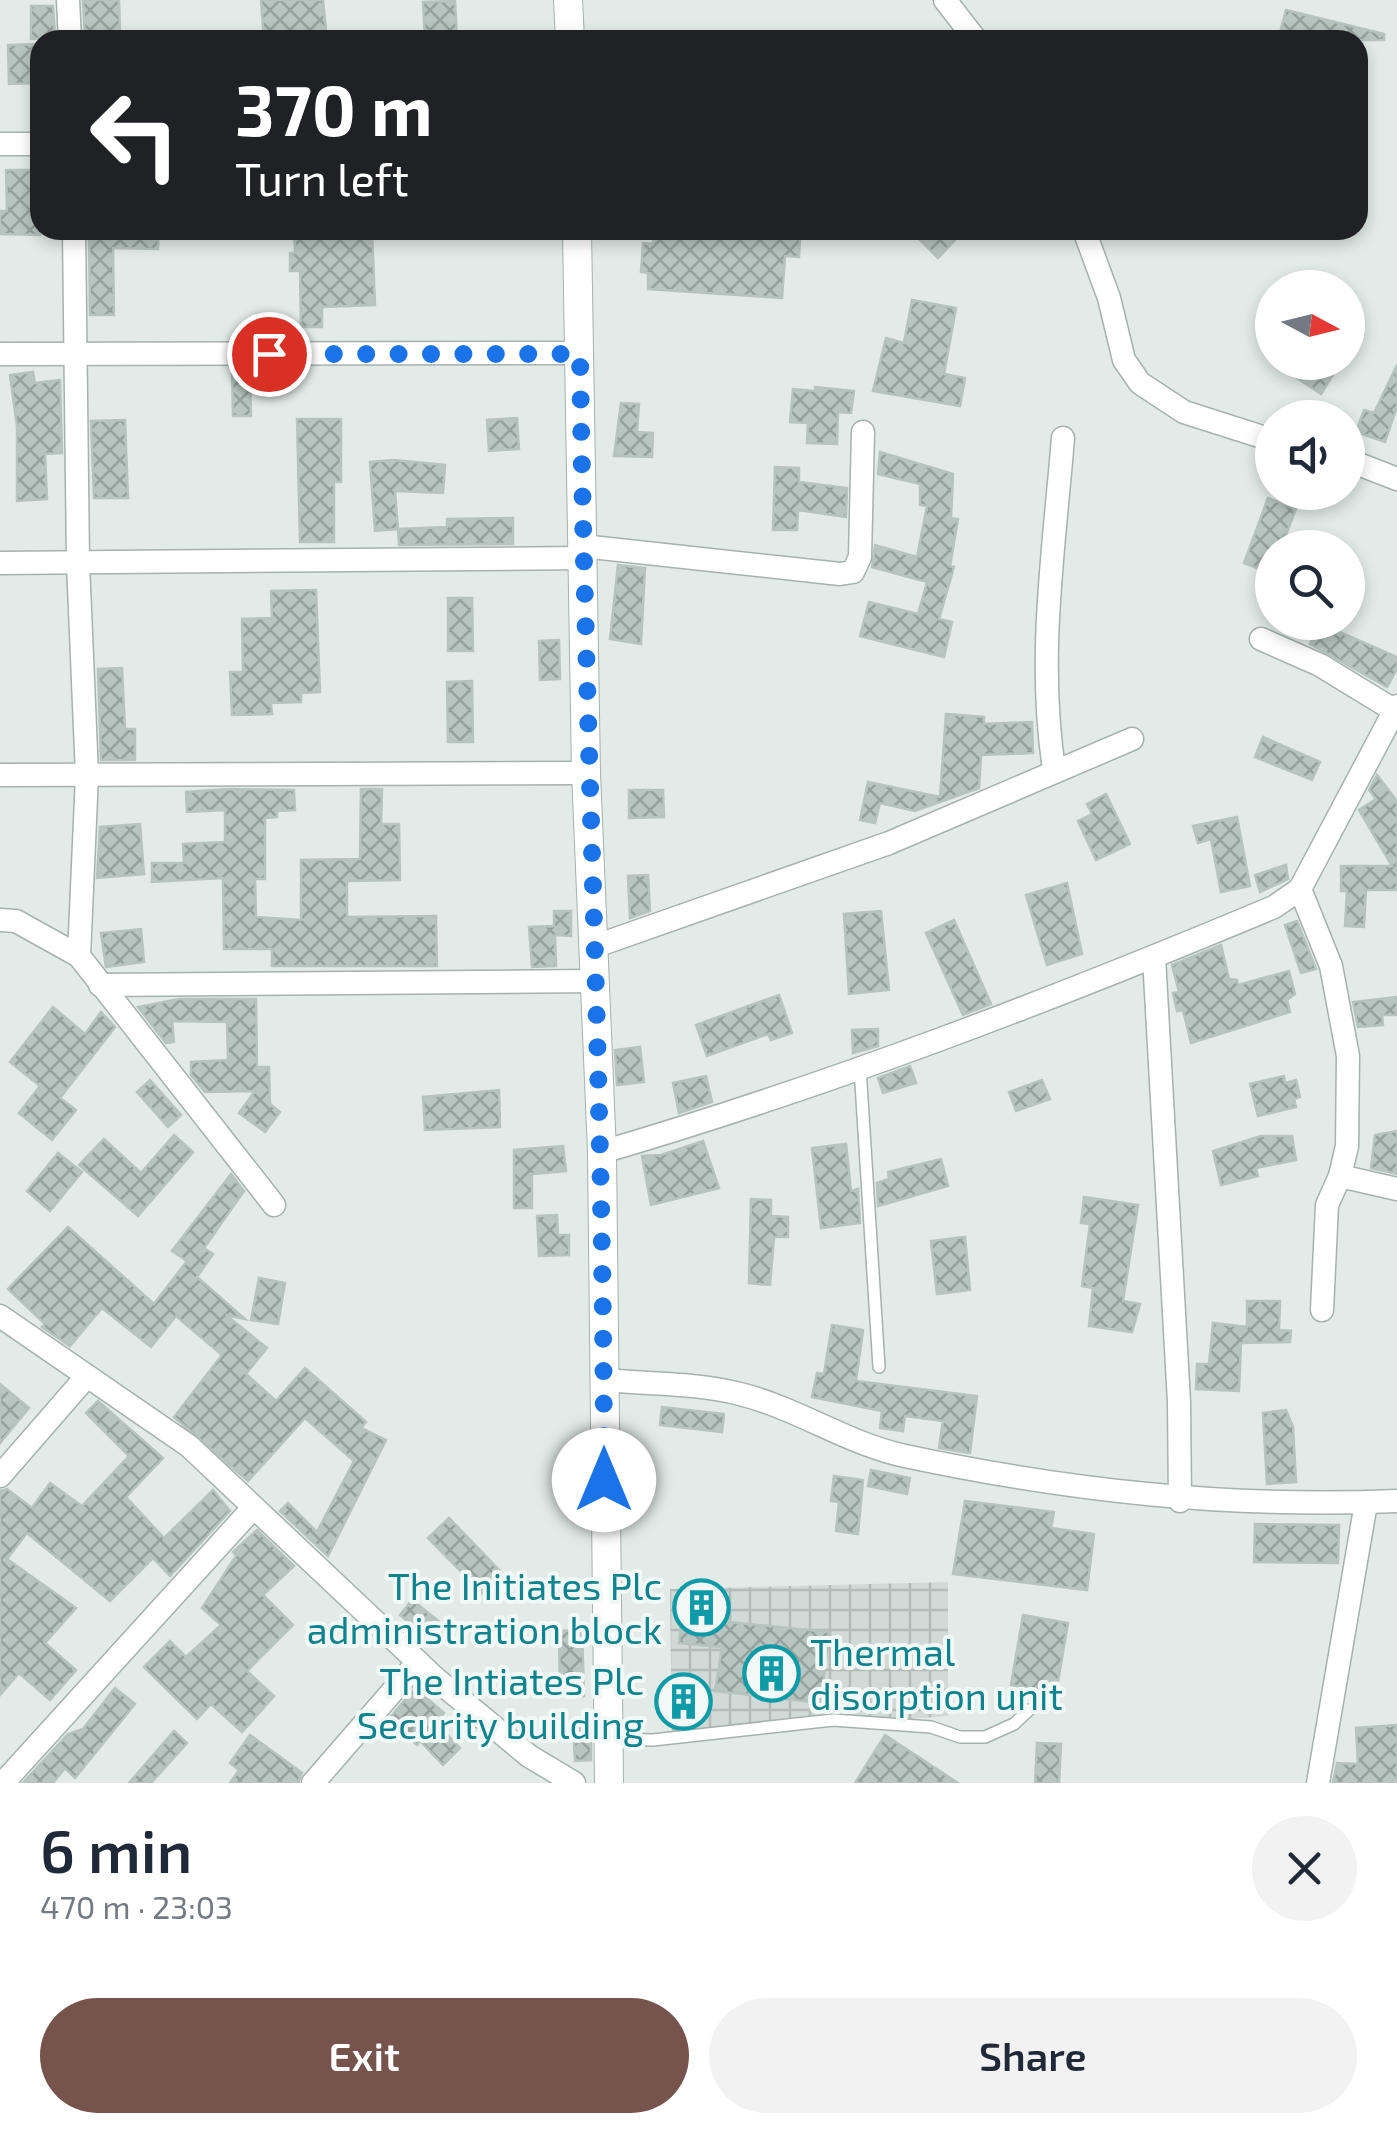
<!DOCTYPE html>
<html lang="en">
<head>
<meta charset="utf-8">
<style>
	:root { --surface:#fff; --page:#f2f2f3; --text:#1f2937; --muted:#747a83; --accent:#77534e }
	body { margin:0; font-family:"Exo 2",sans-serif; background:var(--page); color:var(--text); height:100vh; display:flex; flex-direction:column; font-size:38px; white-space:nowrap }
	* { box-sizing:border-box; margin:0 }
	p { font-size:32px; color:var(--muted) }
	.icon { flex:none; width:55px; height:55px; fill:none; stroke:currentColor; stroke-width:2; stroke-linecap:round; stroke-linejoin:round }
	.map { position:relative; height:1783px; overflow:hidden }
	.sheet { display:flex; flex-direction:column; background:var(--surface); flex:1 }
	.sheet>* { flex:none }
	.guide { position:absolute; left:30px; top:30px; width:1338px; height:210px; border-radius:30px; box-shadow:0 5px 15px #0003; background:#202124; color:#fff; overflow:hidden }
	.needle { width:65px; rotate:97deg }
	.buttons { position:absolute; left:1255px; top:270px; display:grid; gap:20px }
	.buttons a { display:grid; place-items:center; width:110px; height:110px; border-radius:50%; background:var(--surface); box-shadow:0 5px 15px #0003; font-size:50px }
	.pin { position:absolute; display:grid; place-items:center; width:85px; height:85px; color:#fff; margin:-42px; border:5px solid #fff; border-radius:50%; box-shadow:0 2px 10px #0007 }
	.me { position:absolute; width:110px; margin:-55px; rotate:0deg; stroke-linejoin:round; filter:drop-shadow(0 0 8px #0008) }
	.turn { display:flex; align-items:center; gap:35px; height:210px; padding:0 40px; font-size:45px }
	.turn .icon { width:130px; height:130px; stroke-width:2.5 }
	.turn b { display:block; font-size:70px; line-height:85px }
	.round { display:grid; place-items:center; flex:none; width:105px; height:105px; border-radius:52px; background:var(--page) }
	.summary { display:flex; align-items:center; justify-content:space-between; height:170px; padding:0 40px }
	h1 { font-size:60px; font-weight:600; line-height:75px }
	.action { display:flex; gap:20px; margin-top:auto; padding:20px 40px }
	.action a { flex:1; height:115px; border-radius:60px; background:var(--accent); color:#fff; font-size:40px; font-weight:600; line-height:115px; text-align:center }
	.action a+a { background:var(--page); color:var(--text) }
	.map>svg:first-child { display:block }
	.industrial { fill:url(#industrial-grid) }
	.building { fill:url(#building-cross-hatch); stroke:#b6c3be; stroke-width:2.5 }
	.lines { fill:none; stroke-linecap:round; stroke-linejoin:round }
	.service-casing { stroke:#a5b2ae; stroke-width:14 }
	.minor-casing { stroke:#a5b2ae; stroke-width:25 }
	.tertiary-casing { stroke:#a5b2ae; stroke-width:30 }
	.service { stroke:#fff; stroke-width:11 }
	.minor { stroke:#fff; stroke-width:22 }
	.tertiary { stroke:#fff; stroke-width:28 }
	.route { stroke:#1a73e8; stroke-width:18; stroke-dasharray:0 32.4 }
	.labels { text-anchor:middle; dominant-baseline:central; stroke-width:8; stroke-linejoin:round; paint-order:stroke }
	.culture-label { font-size:38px; fill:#0d838f; stroke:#f2f8f5; text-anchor:end }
</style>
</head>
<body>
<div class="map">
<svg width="1397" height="1783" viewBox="0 0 1397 1783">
	<defs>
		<pattern id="industrial-grid" width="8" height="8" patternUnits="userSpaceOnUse" patternTransform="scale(2.5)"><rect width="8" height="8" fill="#d1dad6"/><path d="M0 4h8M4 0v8" fill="none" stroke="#b3bcb8"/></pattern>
		<pattern id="building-cross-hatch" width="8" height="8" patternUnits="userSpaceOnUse" patternTransform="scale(2.5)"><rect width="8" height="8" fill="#b8c5c0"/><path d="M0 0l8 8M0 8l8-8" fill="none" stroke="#95a19d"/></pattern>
	</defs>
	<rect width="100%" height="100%" fill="#e2ebe7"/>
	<polygon class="industrial" points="948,1582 948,1716 672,1737 670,1589"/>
	<g class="building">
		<polygon points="83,0 119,0 120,36 85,37"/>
		<polygon points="261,0 323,0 327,40 264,40"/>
		<polygon points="455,1 457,37 425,39 423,2"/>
		<polygon points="31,6 53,6 55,37 31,39"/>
		<polygon points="1286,10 1384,34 1384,40 1278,40"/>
		<polygon points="40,44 40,83 9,84 8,45"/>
		<polygon points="6,170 40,170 40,235 0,234 0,211 7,211"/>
		<polygon points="89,230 159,230 158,249 113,248 114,315 90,315"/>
		<polygon points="294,230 372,230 375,305 322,307 322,327 301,327 300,271 290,271 290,253 295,253"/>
		<polygon points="654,230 800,237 799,257 785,256 782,298 648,289 648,273 641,272 643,243 653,244"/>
		<polygon points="910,230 950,230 957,238 938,258"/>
		<polygon points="912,300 956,308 944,374 965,378 960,406 873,391 886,338 904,343"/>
		<polygon points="1273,362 1341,362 1321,394"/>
		<polygon points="1397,365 1397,407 1385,442 1356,432 1364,410 1374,413"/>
		<polygon points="232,369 250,369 251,416 233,416"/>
		<polygon points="33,372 35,383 60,380 62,453 45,454 47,499 17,501 17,426 10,375"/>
		<polygon points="815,387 854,391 851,413 838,412 837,444 807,443 808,423 790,422 793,389 815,391"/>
		<polygon points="621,403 639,404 637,432 653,433 652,457 614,456"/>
		<polygon points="517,418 519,449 489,451 487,420"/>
		<polygon points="297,419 341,419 341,482 334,482 334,542 300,542"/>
		<polygon points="125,420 128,498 94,498 91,421"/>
		<polygon points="880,452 953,474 951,518 958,519 950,566 954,567 939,619 952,622 944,657 860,636 869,602 918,614 927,582 872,567 875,545 917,557 927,506 920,505 920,484 878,474"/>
		<polygon points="393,460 445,465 443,493 395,491 398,529 375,531 370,462"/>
		<polygon points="775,467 799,468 799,482 847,488 846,517 798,510 797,530 773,530"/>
		<polygon points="1268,498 1296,509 1281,548 1272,548 1272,574 1244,563"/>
		<polygon points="513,518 513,544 399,545 398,529 447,527 447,519"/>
		<polygon points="618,565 645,568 641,644 610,639"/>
		<polygon points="316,590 320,692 301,693 301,702 271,703 272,714 232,715 230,672 243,672 242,619 272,618 271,591"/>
		<polygon points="448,598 472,598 473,651 448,651"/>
		<polygon points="1319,623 1397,657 1397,669 1387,687 1310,644"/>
		<polygon points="559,640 560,679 540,680 539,641"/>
		<polygon points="122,668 125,729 135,729 135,760 101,760 98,669"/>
		<polygon points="472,681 473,742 448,742 447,682"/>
		<polygon points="946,714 984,717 984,724 1032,722 1033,753 981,755 979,788 915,811 880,803 875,823 860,820 868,782 940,797"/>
		<polygon points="1263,737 1320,762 1312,780 1255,757"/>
		<polygon points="1377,775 1397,801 1397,890 1366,890 1364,927 1345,926 1347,891 1341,891 1341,866 1392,866 1359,810 1376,799 1369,790"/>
		<polygon points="228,789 294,790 295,810 277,811 277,817 265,818 265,879 255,879 256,917 301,920 301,860 360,859 361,789 382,789 381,824 399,824 400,880 347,881 347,917 436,916 437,966 272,966 272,949 224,949 223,878 152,882 152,863 184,863 183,844 225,842 225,810 187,812 186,792"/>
		<polygon points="629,790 663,790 664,817 629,818"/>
		<polygon points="1106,794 1130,844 1096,860 1078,821 1092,814 1087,804"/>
		<polygon points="1237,817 1250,886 1221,892 1211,839 1198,843 1193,826"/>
		<polygon points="140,824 144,874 97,878 100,827"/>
		<polygon points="1286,865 1288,879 1260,892 1255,875"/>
		<polygon points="648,875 650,911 630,918 628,876"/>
		<polygon points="1067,883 1082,954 1047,965 1026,895"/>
		<polygon points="554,911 571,911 571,936 555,935 556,966 532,967 529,927 554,926"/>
		<polygon points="881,911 889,990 849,994 844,914"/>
		<polygon points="954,920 991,1004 963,1015 926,933"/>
		<polygon points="1297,921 1316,969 1301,973 1285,925"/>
		<polygon points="141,929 144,962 106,967 101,933"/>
		<polygon points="1221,945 1229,979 1237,980 1238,985 1289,971 1295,994 1287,1000 1290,1012 1191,1043 1183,1010 1177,1011 1173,993 1179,992 1172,965"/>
		<polygon points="779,995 792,1033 771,1040 768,1034 707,1056 696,1025"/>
		<polygon points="1397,997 1397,1015 1382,1015 1383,1025 1358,1027 1353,1002"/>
		<polygon points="179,999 256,999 257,1067 269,1067 270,1104 280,1112 265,1132 239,1113 255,1091 205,1092 191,1075 191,1062 228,1060 227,1022 172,1021 174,1042 166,1043 138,1007"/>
		<polygon points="53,1007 85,1034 101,1012 115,1027 60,1098 76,1110 52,1140 19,1113 40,1086 10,1062"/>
		<polygon points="878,1029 878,1046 853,1053 852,1030"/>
		<polygon points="640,1047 644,1082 617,1085 615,1050"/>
		<polygon points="910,1066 916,1083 883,1093 878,1078"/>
		<polygon points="706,1076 712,1102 679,1113 673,1083"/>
		<polygon points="1284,1076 1285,1083 1296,1080 1300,1097 1294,1099 1296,1107 1258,1116 1250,1084"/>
		<polygon points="150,1080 181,1115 168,1127 137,1092"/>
		<polygon points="1042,1080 1050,1099 1016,1111 1009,1092"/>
		<polygon points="499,1090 500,1127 425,1130 423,1097"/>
		<polygon points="1397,1131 1397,1174 1371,1168 1375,1135"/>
		<polygon points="174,1135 193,1152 138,1216 79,1165 104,1139 141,1173"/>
		<polygon points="1261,1136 1292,1136 1296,1160 1256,1168 1258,1176 1221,1185 1213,1151"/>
		<polygon points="703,1141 719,1188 651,1205 642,1156 661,1155"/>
		<polygon points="846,1144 851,1191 858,1189 860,1223 821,1228 812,1148"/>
		<polygon points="563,1146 566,1171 532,1174 532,1208 514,1208 514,1150"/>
		<polygon points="58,1153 82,1172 50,1211 27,1191"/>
		<polygon points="941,1159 948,1186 878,1206 877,1183 889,1179 888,1172"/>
		<polygon points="231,1174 244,1191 204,1248 213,1254 197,1277 245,1319 226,1315 267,1348 246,1374 276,1401 305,1368 366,1422 361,1428 386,1440 328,1556 280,1511 288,1503 317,1532 354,1461 305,1418 248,1481 174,1417 222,1355 176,1316 151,1347 102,1308 70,1346 42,1327 45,1324 8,1289 68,1227 154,1304 187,1261 172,1251"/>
		<polygon points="1084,1197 1138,1205 1123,1301 1140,1304 1132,1332 1089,1326 1093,1288 1082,1286 1090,1224 1081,1223"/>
		<polygon points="751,1199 771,1200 771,1216 788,1217 788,1237 774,1237 770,1285 749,1283"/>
		<polygon points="557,1215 558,1235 569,1235 569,1255 539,1256 537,1216"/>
		<polygon points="965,1237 970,1290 937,1294 931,1241"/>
		<polygon points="259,1278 285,1283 278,1324 251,1320"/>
		<polygon points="1247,1301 1280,1301 1279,1330 1291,1331 1290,1342 1241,1343 1239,1391 1196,1389 1197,1364 1209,1364 1213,1323 1247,1327"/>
		<polygon points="832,1325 863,1330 856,1381 977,1396 970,1453 939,1448 943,1421 905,1416 903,1431 880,1428 882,1411 812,1397 817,1373 824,1374"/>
		<polygon points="0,1384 29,1408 0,1443"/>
		<polygon points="98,1401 163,1458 126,1497 164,1538 213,1490 230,1511 170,1576 153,1558 110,1601 27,1533 7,1559 76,1608 45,1643 76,1670 50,1700 19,1673 0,1695 0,1491 7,1489 32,1508 50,1483 82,1506 129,1456 86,1413"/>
		<polygon points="662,1407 724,1414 722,1432 660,1425"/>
		<polygon points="1286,1410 1293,1427 1296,1482 1267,1484 1263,1413"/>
		<polygon points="871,1470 910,1478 907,1494 868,1486"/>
		<polygon points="834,1476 863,1480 858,1534 836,1531 839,1502 831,1501"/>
		<polygon points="965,1501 1054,1512 1051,1528 1094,1534 1087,1590 953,1574"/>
		<polygon points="449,1518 505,1576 485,1596 428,1538"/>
		<polygon points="1255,1524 1339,1525 1338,1563 1254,1562"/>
		<polygon points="257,1530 294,1566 263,1595 293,1625 247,1671 274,1696 242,1732 211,1704 197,1719 144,1667 170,1641 186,1657 221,1625 202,1608 236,1556 233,1552"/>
		<polygon points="684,1592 721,1594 718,1621 829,1632 821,1703 715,1691 722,1647 679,1643"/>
		<polygon points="412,1600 446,1627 434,1643 400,1615"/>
		<polygon points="1023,1615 1068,1623 1056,1693 1011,1685"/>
		<polygon points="582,1630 584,1696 560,1697 559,1631"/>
		<polygon points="115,1688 135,1704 75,1778 65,1768 53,1783 23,1783 68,1734 83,1729"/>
		<polygon points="415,1688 444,1713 436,1723 460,1748 443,1765 420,1741 417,1745 388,1720"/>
		<polygon points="591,1724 591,1760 575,1761 573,1725"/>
		<polygon points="1397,1725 1397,1783 1333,1783 1337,1763 1358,1764 1356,1728"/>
		<polygon points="174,1731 187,1743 151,1783 129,1783"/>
		<polygon points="250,1735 302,1773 298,1783 230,1783 239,1770 230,1763"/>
		<polygon points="885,1735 958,1783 855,1783"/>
		<polygon points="1037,1743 1061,1744 1059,1783 1035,1783"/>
	</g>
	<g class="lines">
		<defs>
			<g id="service">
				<polyline points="860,1068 879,1367"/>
				<polyline points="611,1739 653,1740 833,1720 931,1727 960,1737 985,1737 1014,1724 1029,1710"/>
			</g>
			<g id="minor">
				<polyline points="68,0 70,40"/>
				<polyline points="945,0 976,40"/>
				<polyline points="0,144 40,144"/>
				<polyline points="74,230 78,563 87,775 79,956"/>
				<polyline points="1084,230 1109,298 1124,360 1140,383 1184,412 1272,440"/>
				<polyline points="0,354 580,353"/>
				<polyline points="1348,460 1397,479"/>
				<polyline points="582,546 840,574 853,572 860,557 863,432"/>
				<polyline points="0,563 583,558"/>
				<polyline points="1261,639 1320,665 1397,712"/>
				<path d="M1054 769C1037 658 1054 549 1063 438"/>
				<polyline points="0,775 586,773"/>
				<polyline points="1300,889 1331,966 1348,1056 1347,1146 1340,1176 1397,1189"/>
				<polyline points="0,920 16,921 79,956 274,1205"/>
				<polyline points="593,947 889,843 1132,739"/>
				<polyline points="1154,957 1179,1402 1180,1501"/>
				<polyline points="100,985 595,981"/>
				<path d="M602 1152C831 1085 1054 999 1274 907L1300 889 1397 706"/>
				<polyline points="1322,1310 1327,1205 1340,1176"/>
				<polyline points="0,1316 189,1446 436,1679 529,1756 574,1783"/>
				<path d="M604 1380C648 1384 698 1383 740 1394 797 1408 848 1444 905 1456 1070 1491 1228 1508 1397 1501"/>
				<polyline points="0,1476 87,1376"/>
				<polyline points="3,1783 253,1508"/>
				<polyline points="313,1783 418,1662"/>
				<polyline points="1318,1783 1366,1503"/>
			</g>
			<g id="tertiary">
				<polyline points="568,0 570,40"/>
				<polyline points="577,230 586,773 602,1152 609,1783"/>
			</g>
		</defs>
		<use href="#service" class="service-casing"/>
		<use href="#minor" class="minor-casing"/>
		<use href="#tertiary" class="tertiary-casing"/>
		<use href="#service" class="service"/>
		<use href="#minor" class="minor"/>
		<use href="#tertiary" class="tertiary"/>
	</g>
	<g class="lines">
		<path class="route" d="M269 354H580C585 729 604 1105 604 1480"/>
	</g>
	<defs>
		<symbol id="building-ring" viewBox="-11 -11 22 22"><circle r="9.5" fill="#f2f8f5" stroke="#0f9aa8" stroke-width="1.5"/><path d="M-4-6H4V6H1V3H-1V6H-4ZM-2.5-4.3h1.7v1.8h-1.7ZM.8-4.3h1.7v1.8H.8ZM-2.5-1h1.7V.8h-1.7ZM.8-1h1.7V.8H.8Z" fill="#0f9aa8"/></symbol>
	</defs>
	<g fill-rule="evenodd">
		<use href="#building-ring" x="670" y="1576" width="63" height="63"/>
		<use href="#building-ring" x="740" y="1642" width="63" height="63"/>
		<use href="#building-ring" x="652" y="1670" width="63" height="63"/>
	</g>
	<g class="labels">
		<g class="culture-label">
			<text x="662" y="1585">The Initiates Plc<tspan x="662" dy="44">administration block</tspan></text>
			<text x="810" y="1651" text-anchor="start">Thermal<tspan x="810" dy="44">disorption unit</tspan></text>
			<text x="644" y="1680">The Intiates Plc<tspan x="644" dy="44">Security building</tspan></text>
		</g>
	</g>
</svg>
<div class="buttons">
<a><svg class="needle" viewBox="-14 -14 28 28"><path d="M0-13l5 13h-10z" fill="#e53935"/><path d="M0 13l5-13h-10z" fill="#747a83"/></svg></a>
<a><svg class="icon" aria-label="sound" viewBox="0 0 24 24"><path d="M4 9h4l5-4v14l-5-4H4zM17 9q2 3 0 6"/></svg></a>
<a><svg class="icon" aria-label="search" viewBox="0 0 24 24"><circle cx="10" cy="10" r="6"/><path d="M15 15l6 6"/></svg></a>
</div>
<div class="pin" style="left:269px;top:354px;background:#d93025"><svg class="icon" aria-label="arrive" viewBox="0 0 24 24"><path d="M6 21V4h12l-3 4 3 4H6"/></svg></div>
<svg class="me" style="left:604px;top:1480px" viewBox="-20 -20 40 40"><circle r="19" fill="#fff"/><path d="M0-13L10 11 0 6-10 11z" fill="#1a73e8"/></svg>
<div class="guide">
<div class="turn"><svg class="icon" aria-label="left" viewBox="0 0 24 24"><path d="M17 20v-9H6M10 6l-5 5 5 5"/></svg><div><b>370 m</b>Turn left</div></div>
</div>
</div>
<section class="sheet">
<div class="summary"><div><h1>6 min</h1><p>470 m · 23:03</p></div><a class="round"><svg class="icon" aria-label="close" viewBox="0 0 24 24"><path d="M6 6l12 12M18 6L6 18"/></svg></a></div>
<div class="action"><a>Exit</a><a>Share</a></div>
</section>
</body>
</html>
